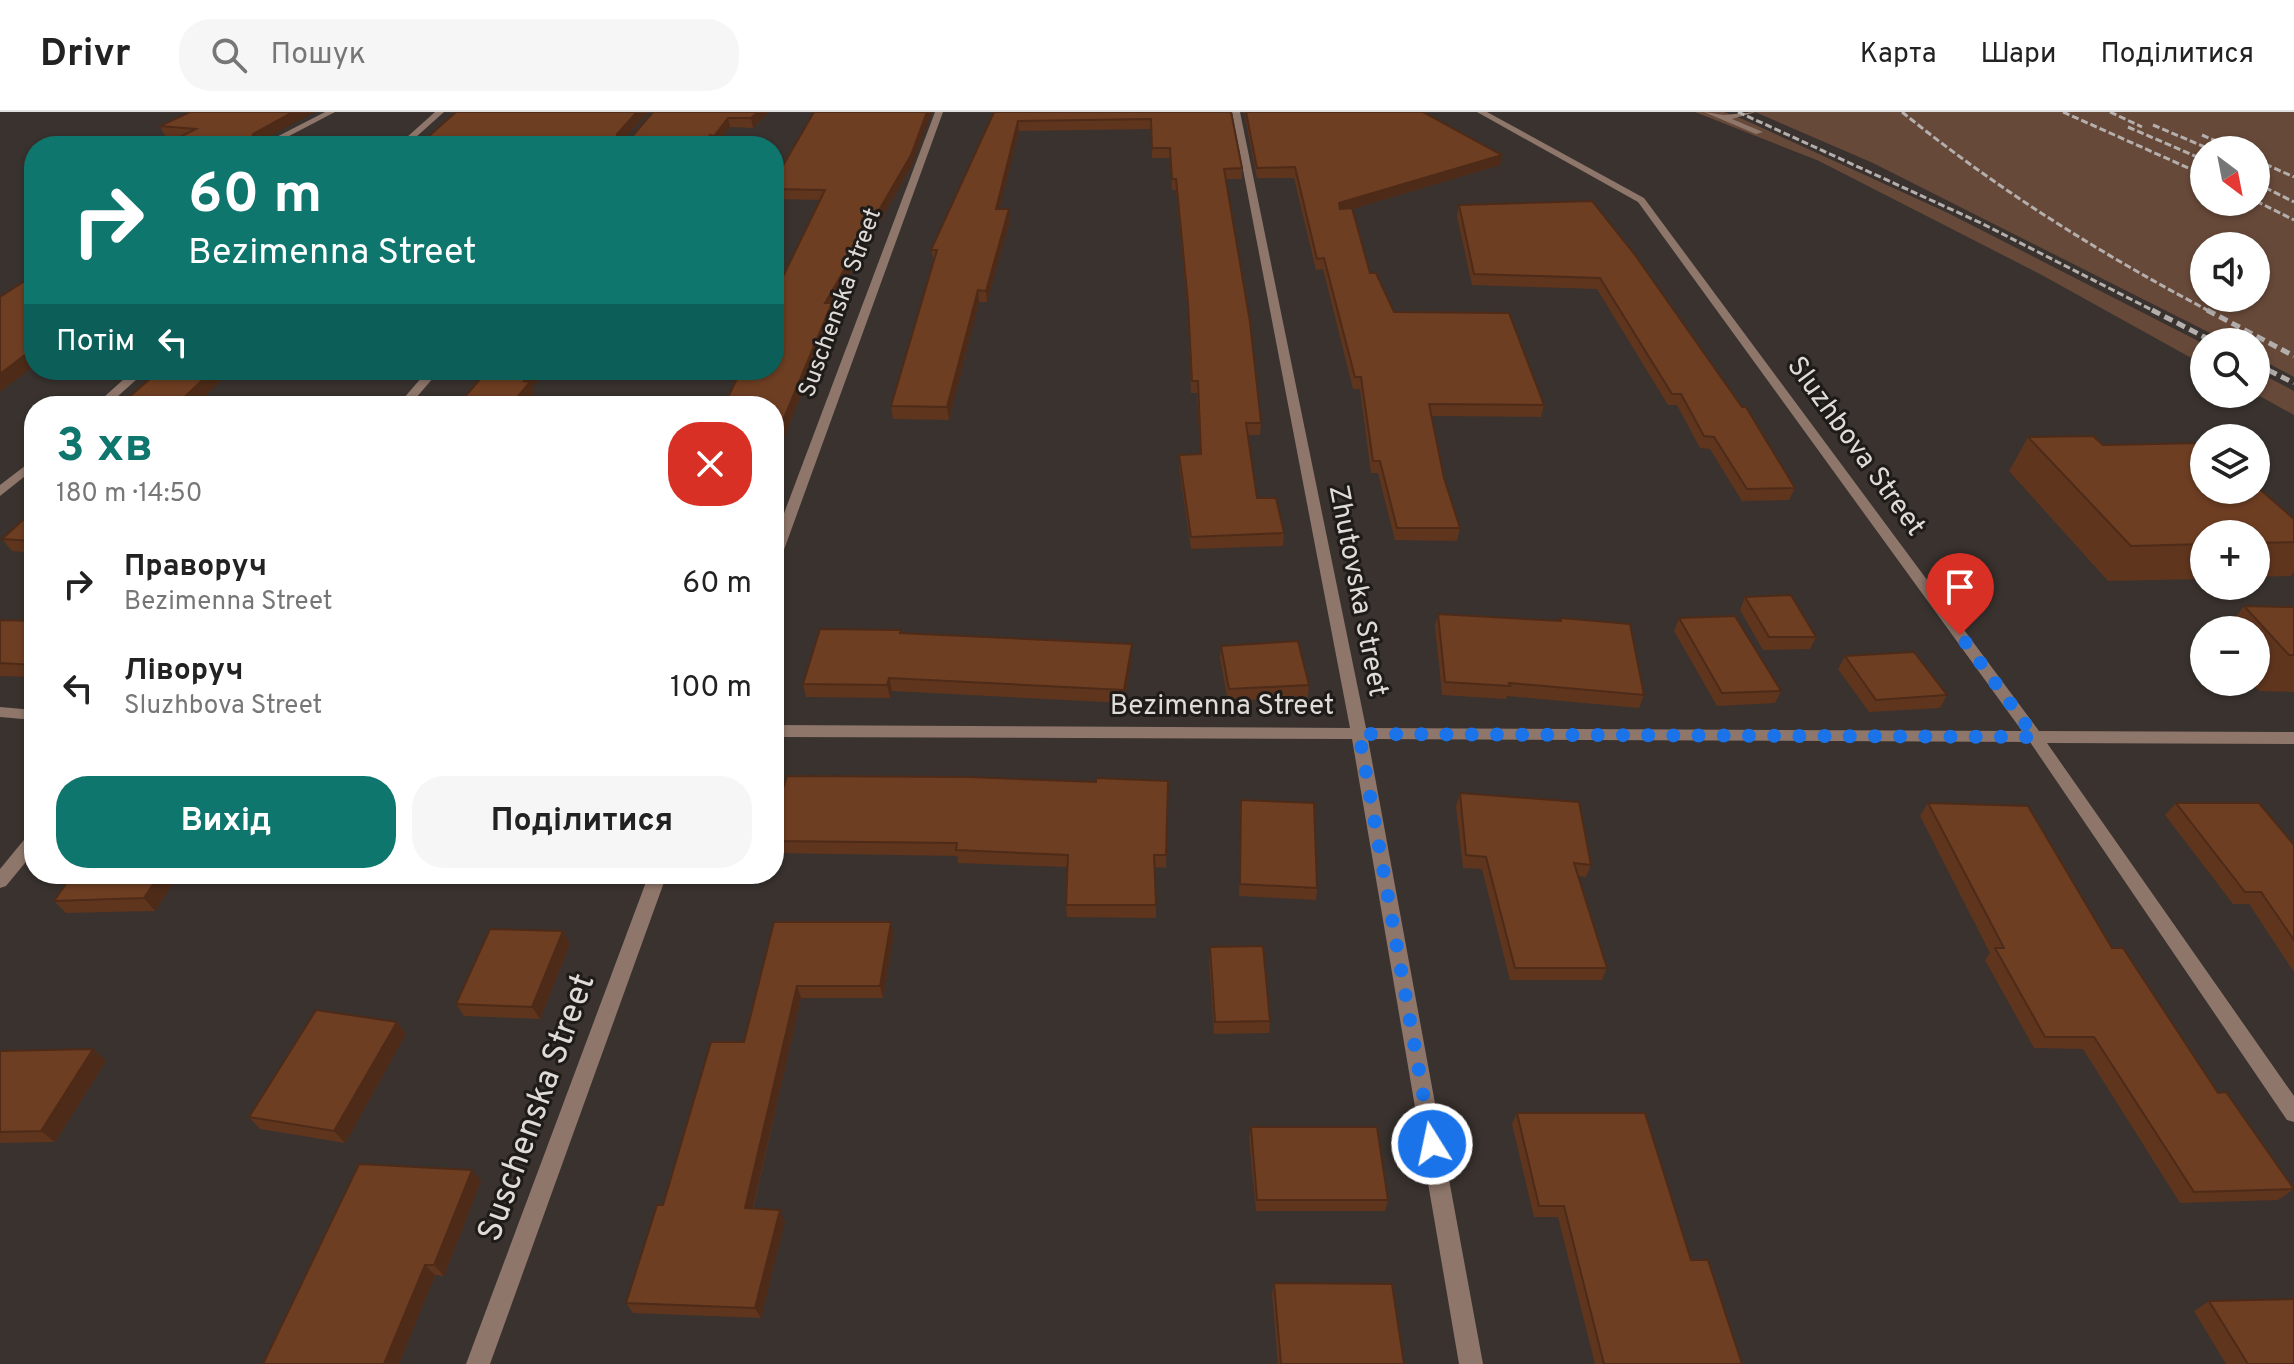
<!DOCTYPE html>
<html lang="uk">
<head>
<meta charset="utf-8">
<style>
	:root { --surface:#fff; --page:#f6f6f6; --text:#222; --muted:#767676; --line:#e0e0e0; --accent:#0f766e }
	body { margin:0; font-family:Overpass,sans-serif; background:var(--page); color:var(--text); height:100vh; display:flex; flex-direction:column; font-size:30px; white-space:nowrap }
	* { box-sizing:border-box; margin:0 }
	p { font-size:26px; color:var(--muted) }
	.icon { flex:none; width:44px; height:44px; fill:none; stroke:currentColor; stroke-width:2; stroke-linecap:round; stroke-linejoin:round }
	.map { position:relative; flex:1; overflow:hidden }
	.sheet { position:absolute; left:24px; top:284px; width:760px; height:488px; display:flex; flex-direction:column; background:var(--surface); border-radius:32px; box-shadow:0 2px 6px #0004 }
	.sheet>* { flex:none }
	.hud { position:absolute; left:24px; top:24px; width:760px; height:244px; border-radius:32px; box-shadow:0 2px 6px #0004; background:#0f766e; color:#fff; overflow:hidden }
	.needle { width:52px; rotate:148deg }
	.fabs { position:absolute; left:2190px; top:24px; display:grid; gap:16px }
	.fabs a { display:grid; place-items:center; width:80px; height:80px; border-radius:50%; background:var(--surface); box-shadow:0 2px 6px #0004; font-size:40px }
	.pin { position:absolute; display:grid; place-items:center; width:68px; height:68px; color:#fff; margin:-82px -34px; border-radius:50% 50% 50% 0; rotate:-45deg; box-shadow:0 0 8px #0007 }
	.pin .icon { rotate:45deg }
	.me { position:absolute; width:88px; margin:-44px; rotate:350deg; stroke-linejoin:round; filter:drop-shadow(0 0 6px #0008) }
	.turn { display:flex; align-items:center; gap:28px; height:168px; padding:0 32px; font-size:36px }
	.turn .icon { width:104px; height:104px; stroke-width:2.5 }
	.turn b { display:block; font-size:56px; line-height:68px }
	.then { display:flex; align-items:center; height:76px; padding:0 32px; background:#0003; gap:16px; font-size:30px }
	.round { display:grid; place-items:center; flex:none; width:84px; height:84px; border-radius:32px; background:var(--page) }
	.summary { display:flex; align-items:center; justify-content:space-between; height:136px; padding:0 32px }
	h1 { font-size:48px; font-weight:700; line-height:60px; color:var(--accent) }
	.primary-button { display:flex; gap:16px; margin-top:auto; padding:16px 32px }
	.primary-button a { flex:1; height:92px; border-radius:32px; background:var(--accent); color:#fff; font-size:32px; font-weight:700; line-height:92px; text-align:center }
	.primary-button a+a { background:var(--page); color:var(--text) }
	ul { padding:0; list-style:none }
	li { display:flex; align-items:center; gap:24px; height:104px; padding:0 32px }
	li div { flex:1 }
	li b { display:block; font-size:30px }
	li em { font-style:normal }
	header { display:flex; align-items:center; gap:48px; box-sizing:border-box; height:112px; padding:0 40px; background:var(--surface); border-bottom:2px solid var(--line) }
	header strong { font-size:38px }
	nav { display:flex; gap:44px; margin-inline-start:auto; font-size:28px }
	.search { width:560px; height:72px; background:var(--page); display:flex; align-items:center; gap:20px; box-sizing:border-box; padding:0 28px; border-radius:32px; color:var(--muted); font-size:30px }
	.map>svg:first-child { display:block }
	.green { fill:#674939; fill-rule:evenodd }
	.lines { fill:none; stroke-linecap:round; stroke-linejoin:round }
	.lane { fill:#8e766a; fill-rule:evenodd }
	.street { fill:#8e766a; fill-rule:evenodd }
	.rail-far1 { stroke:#b4afac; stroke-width:3; stroke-dasharray:7 3; stroke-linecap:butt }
	.rail { stroke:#b4afac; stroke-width:5; stroke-dasharray:9 5; stroke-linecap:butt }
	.wall { fill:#5f351e }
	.shaded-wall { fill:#4d2b18 }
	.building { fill:#6e3e23; stroke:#4d2b18; stroke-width:2 }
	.route { stroke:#1a73e8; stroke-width:14; stroke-dasharray:0 25.2 }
	.labels { text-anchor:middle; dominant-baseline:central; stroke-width:6; stroke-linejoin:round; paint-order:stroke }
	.far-street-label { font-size:24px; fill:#dfdbd8; stroke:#1e1b19 }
	.street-label { font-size:28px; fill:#dfdbd8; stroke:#1e1b19 }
	.near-street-label { font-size:34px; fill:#dfdbd8; stroke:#1e1b19 }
</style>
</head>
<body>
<header>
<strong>Drivr</strong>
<div class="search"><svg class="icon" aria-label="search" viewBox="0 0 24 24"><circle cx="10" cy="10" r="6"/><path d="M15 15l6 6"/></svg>Пошук</div>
<nav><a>Карта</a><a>Шари</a><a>Поділитися</a></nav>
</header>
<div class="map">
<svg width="2294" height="1252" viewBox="0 0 2294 1252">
	<rect width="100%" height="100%" fill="#39322f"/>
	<g class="green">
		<polygon points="1695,0 1724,0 1747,9 1948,101 2204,232 2204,253 2040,162 1819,49"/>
		<path d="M1755 0H2294V265L2256 245V230H2228L1873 51ZM2204 38H2256V90H2204ZM2204 134H2256V186H2204Z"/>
		<polygon points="2256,259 2294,279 2294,303 2256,282"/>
	</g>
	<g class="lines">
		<polygon class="lane" points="1704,0 1724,3 1756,0 1732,7 1763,20 1756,22"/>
		<g class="street">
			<polygon points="325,0 335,0 270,34 259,34"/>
			<polygon points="435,0 444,0 406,34 397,34"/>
			<polygon points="935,0 943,0 781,446 774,450 774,428"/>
			<polygon points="1232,0 1240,0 1366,616 2022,619 1638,90 1477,0 1487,0 1644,86 2039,619 2294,620 2294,632 2047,631 2294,984 2294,1010 2287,1008 2030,630 1368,627 1483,1252 1459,1252 1352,627 774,625 774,613 1350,616"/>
			<polygon points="134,258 147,258 107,294 94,294"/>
			<polygon points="428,258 440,258 409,294 397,294"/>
			<polygon points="34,347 34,357 0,384 0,373"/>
			<polygon points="0,595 34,598 34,608 0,605"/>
			<polygon points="34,721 34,740 6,774 0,776 0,757 28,723"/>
			<polygon points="649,762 667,762 490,1252 466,1252"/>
		</g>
		<g class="rail-far1">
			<polyline points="1738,0 1981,111 2156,200"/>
			<path d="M1902 0C1998 78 2101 142 2211 200"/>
			<polyline points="2063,0 2204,63"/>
			<polyline points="2110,0 2142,15"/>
			<polyline points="2153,13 2212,38"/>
			<polyline points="2128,15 2204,48"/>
			<polyline points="2202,23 2237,38"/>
			<polyline points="2256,48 2294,65"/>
			<polyline points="2256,71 2294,90"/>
			<polyline points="2256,89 2294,108"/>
		</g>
		<g class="rail">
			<polyline points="2152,198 2214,230"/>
			<polyline points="2207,198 2294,244"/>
			<polyline points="2256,252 2294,271"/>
		</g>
	</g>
	<g class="wall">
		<polygon points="190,0 258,31 257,34 167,34 180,25 165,24 160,14"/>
		<polygon points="456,0 648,0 625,26 631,26 653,0 769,0 753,16 730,15 716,33 712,34 418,34"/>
		<polygon points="994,0 1231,0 1242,56 1242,67 1226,67 1261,311 1260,323 1248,323 1257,386 1284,421 1283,434 1191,437 1179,355 1179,343 1200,342 1197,281 1191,281 1188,202 1176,78 1172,78 1170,46 1152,46 1151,17 1019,19 999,97 1009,97 1010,108 987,190 979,190 949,308 893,307 891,294 934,149 931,138"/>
		<polygon points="1244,0 1423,0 1502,43 1500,53 1352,97 1370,161 1394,200 1544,293 1541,305 1431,304 1444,366 1460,416 1457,429 1395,428 1378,361 1371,361 1360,277 1353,277 1323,157 1316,158 1294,66 1257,66"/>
		<polygon points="912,53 832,193 834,203 777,342 774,342 774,294 738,265 736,260 820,88 774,87 774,69"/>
		<polygon points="1592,89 1795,376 1789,388 1742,389 1710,337 1700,336 1677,293 1668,293 1597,177 1472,173 1457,104 1459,93"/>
		<polygon points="2028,325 2103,333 2294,407 2294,460 2291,464 2256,465 2256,422 2204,422 2204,467 2108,469 2009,359"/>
		<polygon points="34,398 34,441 12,439 2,427"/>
		<polygon points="1745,485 1816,525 1810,537 1763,538 1740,498"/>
		<polygon points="2244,494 2294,495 2294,580 2259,579 2251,570 2256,570 2256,518 2226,518"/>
		<polygon points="1438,502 1560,509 1561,506 1644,583 1639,596 1507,584 1506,587 1442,583 1435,514"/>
		<polygon points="1679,506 1781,579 1775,591 1717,594 1674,519"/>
		<polygon points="0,508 34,509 34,565 0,564"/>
		<polygon points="901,521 1132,545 1124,591 892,579 890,586 806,585 803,572"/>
		<polygon points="1221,534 1309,573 1308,585 1228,589 1220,546"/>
		<polygon points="1845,544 1947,583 1940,596 1869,600 1838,557"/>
		<polygon points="1168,669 1166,756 1155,755 1156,806 1067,805 1066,793 1067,755 958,751 957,744 774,741 774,705 1096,670"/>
		<polygon points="1460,681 1591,753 1586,765 1578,764 1607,856 1602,868 1510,868 1482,757 1463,756 1456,694"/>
		<polygon points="1241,688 1317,776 1316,788 1239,784"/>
		<polygon points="1928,691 2112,836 2218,981 2294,1077 2278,1088 2180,1091 2083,937 2034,936 1985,848 1990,841 1920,704"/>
		<polygon points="2176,691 2294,733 2294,860 2249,792 2233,792 2165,703"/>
		<polygon points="179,762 155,799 66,801 54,789"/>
		<polygon points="774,810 894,822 883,886 801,886 753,1097 785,1109 761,1206 633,1201 626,1191 663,1093 744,930"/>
		<polygon points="563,819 570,832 540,907 464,904 456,892"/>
		<polygon points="1210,835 1270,909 1269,921 1214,922 1209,847"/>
		<polygon points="397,910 406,922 345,1031 260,1017 249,1005"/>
		<polygon points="93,937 106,949 55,1030 0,1031 0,939"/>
		<polygon points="1517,1001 1691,1148 1742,1252 1595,1252 1558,1105 1534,1105 1512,1012"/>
		<polygon points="1251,1015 1388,1088 1385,1099 1256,1099 1249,1026"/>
		<polygon points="481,1069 444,1164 435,1163 399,1252 263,1252"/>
		<polygon points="1274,1171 1404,1252 1278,1252 1272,1181"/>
		<polygon points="2209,1189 2294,1252 2226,1252 2194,1199"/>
	</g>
	<g class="shaded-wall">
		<polygon points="293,0 315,0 258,31 257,34 237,34 253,22"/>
		<polygon points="637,0 648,0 620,32 617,22"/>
		<polygon points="758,0 769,0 753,16 751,6"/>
		<polygon points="927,0 932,0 912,53 832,193 834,203 777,342 774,330 825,191"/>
		<polygon points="728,6 730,15 716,33 714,24"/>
		<polygon points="1018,9 1019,19 997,107 996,97"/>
		<polygon points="710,23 712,34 703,34"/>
		<polygon points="1502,43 1500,53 1338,101 1339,91"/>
		<polygon points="1009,97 1010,108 987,190 986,179"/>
		<polygon points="978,178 979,190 949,308 947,295"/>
		<polygon points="34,236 34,254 0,280 0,262"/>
		<polygon points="213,258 232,258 195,294 175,294"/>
		<polygon points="533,258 547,258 532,276 534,281 524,294 510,294 524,269"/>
		<polygon points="351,286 355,294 344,294"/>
		<polygon points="1132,532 1132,545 1124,591 1124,578"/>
		<polygon points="889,566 892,579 890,586 887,573"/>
		<polygon points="160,762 179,762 155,799 144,786"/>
		<polygon points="891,810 894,822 883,886 880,874"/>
		<polygon points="563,819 570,832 540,907 532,895"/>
		<polygon points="797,874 801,886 750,1107 745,1096"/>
		<polygon points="397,910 406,922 345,1031 334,1019"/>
		<polygon points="93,937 106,949 55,1030 41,1019"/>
		<polygon points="472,1058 481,1069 444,1164 434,1153"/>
		<polygon points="780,1098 785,1109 761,1206 755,1196"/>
		<polygon points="425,1153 435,1163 399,1252 384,1252"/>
	</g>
	<g class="building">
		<polygon points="190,0 293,0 253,22 252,26 237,34 167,34 166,32 196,17 160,14"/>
		<polygon points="456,0 637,0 617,22 617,26 631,26 653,0 758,0 751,6 728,6 714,24 710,23 703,34 418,34"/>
		<polygon points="814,0 927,0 911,43 825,191 832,191 774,330 774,294 724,294 740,260 736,260 737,258 774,258 774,183 825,78 774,77 774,69"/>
		<polygon points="994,0 1231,0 1242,56 1224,57 1250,210 1261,311 1246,311 1257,386 1276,386 1284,421 1191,425 1179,343 1201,342 1198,269 1192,269 1188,190 1176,67 1172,67 1170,36 1152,36 1151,7 1018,9 996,97 1009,97 986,179 978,178 947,295 891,294 937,138 931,138"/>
		<polygon points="1246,0 1423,0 1502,43 1339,91 1340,97 1352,96 1370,161 1376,161 1394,200 1509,201 1544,293 1429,292 1444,366 1460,416 1397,416 1380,349 1373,349 1361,265 1355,265 1324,146 1317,147 1295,55 1257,56"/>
		<polygon points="1592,89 1635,143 1742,295 1746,295 1795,376 1747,377 1714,325 1704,324 1681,282 1672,282 1600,166 1474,162 1459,93"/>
		<polygon points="34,163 34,236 0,262 0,185"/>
		<polygon points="160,258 213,258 175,294 119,294"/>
		<polygon points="488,258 533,258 524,269 530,270 510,294 457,294"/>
		<polygon points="302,286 351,286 344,294 294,294"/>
		<polygon points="2093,324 2103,333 2204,331 2204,378 2256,378 2256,374 2294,407 2294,430 2256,431 2256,422 2204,422 2204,432 2131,434 2028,325"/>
		<polygon points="34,398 34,429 2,427"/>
		<polygon points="1791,483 1816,525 1769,525 1745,485"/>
		<polygon points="2244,494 2294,495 2294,543 2289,543"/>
		<polygon points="1438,502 1561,509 1561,506 1630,512 1644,583 1509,571 1510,574 1445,570"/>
		<polygon points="1735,504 1781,579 1722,581 1679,506"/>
		<polygon points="0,508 34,509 34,553 0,551"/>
		<polygon points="820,517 901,518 900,521 1132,532 1124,578 889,566 887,573 803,572"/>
		<polygon points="1298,529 1309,573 1229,577 1221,534"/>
		<polygon points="1914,540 1947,583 1876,588 1845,544"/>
		<polygon points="787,664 968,665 1096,670 1096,666 1168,669 1166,743 1154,743 1156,793 1066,793 1068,743 956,738 957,731 774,729 774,705"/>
		<polygon points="1460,681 1579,690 1591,753 1574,751 1607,856 1515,856 1486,745 1466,743"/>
		<polygon points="1241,688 1314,691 1317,776 1240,772"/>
		<polygon points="1928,691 2028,694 2112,836 2123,836 2218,981 2226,980 2294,1077 2194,1080 2094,925 2045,925 1995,836 2004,836"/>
		<polygon points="2176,691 2259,691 2294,733 2294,828 2261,780 2245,780"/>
		<polygon points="73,762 160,762 144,786 54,789"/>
		<polygon points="774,810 891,810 880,874 797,874 745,1096 780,1098 755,1196 626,1191 657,1093 663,1093 711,930 744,930"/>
		<polygon points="490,817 563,819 532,895 456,892"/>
		<polygon points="1263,834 1270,909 1215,910 1210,835"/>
		<polygon points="316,898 397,910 334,1019 249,1005"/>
		<polygon points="93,937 41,1019 0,1020 0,939"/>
		<polygon points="1517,1001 1645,1001 1691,1148 1708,1148 1742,1252 1604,1252 1564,1094 1539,1094"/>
		<polygon points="1251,1015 1377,1015 1388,1088 1257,1088"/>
		<polygon points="359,1052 472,1058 434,1153 425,1153 384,1252 263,1252"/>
		<polygon points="1274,1171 1392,1172 1404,1252 1281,1252"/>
		<polygon points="2294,1187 2294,1252 2248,1252 2209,1189"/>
	</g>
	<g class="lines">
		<polyline class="route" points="1432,1032 1359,622 2035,625 1960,523"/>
	</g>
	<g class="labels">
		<g class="far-street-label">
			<text transform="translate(841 191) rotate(-70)">Suschenska Street</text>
		</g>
		<g class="street-label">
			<text transform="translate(1855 335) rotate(54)">Sluzhbova Street</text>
			<text transform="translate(1357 479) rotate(79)">Zhutovska Street</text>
			<text x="1222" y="595">Bezimenna Street</text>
		</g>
		<g class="near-street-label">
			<text transform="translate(538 996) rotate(-70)">Suschenska Street</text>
		</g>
	</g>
</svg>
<div class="fabs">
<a><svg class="needle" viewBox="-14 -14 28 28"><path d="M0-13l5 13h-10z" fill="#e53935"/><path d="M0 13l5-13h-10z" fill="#767676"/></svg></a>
<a><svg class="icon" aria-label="sound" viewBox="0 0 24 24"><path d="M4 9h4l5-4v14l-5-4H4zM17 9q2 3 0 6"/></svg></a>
<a><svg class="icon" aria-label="search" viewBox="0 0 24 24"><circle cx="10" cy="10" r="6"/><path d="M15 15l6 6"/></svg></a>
<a><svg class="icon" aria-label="layers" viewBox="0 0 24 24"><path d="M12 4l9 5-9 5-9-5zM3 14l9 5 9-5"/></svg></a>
<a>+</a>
<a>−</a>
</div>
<div class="pin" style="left:1960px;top:523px;background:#d93025"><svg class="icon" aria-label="arrive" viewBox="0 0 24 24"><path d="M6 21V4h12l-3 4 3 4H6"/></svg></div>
<svg class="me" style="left:1432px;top:1032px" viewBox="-20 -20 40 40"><circle r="17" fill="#1a73e8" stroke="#fff" stroke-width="3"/><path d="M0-11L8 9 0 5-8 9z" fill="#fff"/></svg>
<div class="hud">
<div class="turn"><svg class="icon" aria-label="right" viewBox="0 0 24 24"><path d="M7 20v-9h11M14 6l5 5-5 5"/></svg><div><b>60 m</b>Bezimenna Street</div></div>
<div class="then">Потім<svg class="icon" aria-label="left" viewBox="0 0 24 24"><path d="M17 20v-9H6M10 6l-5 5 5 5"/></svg></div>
</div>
<section class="sheet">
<div class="summary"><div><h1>3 хв</h1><p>180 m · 14:50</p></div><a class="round" style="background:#d93025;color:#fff"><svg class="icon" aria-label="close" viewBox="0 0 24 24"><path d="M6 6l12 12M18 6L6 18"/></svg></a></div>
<ul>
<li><svg class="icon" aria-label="right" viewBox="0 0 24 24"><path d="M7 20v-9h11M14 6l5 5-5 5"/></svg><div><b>Праворуч</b><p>Bezimenna Street</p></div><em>60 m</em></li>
<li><svg class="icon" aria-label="left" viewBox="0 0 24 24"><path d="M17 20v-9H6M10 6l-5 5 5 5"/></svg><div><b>Ліворуч</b><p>Sluzhbova Street</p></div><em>100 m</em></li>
</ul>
<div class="primary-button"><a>Вихід</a><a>Поділитися</a></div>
</section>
</div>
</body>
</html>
